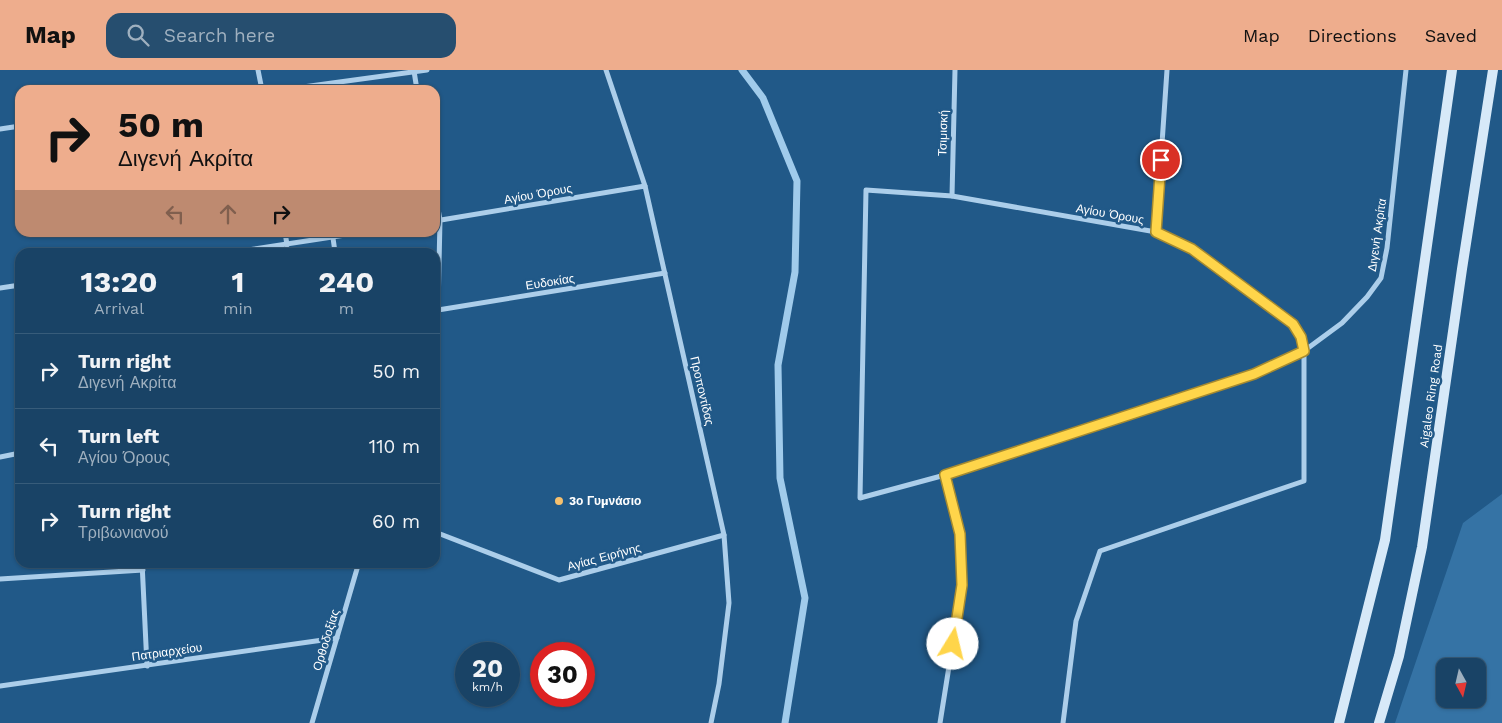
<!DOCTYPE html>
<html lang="en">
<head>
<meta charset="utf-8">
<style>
	:root { --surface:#194366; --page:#264e6f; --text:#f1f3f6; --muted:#9fb0bf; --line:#375c7a; --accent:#eead8d }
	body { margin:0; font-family:"Work Sans",sans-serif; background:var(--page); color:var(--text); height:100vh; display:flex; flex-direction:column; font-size:19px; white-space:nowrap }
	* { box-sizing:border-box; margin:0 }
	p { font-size:16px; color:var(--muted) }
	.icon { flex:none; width:28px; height:28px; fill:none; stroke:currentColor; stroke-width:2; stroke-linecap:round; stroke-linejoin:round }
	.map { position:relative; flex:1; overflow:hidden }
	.side { position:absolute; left:15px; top:178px; width:425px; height:320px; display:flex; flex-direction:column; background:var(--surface); border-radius:15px; box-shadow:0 1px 4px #0004,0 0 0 1px var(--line) }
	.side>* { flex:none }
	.hud { position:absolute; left:15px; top:15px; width:425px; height:152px; border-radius:15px; box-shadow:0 1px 4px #0004,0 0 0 1px var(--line); background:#eead8d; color:#111; overflow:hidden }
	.needle { width:32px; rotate:172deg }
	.tools { position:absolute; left:1436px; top:588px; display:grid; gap:10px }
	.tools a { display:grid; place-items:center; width:50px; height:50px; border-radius:10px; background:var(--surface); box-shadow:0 1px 4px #0004,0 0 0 1px var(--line); font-size:25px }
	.speed { position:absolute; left:455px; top:572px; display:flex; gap:10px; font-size:25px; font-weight:700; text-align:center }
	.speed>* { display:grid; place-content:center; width:65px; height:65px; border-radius:50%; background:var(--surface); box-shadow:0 1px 4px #0004,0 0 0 1px var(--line); line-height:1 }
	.speed small { font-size:12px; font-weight:400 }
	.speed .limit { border:8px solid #d22; background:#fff; color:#111 }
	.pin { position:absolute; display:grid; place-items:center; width:42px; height:42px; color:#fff; margin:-21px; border:2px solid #fff; border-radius:50%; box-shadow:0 1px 5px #0007 }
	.me { position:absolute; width:55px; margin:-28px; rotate:9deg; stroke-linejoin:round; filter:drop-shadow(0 0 4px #0008) }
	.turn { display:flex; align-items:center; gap:18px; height:105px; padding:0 20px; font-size:22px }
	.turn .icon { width:65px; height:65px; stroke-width:2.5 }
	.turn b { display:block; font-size:35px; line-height:42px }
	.lanes { display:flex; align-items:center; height:48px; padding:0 20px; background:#0003; justify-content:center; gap:25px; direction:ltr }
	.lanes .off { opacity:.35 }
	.eta { display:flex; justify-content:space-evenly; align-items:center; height:85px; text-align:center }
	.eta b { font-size:30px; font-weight:700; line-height:35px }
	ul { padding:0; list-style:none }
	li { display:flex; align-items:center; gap:15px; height:75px; padding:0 20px; border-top:1px solid var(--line) }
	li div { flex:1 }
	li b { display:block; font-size:19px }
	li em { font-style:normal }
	header { display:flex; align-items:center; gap:30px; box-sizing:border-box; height:70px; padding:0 25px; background:var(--accent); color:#111 }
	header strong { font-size:24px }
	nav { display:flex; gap:28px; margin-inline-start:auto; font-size:18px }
	.search { width:350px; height:45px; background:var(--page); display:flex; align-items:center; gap:12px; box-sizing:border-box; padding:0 18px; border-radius:15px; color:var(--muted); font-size:19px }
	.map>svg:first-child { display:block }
	.green { fill:#3573a5; fill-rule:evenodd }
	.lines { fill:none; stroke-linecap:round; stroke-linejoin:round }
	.stream { stroke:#a0cbeb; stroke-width:7 }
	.street { stroke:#acceea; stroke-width:5 }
	.secondary { stroke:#d7e9f8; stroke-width:10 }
	.route-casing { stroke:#a68a30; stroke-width:12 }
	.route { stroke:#ffd54a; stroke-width:9 }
	.poi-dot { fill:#f6c06d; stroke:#215988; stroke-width:2 }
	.labels { text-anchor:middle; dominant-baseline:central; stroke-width:5; stroke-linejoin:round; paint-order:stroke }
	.street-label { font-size:12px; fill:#fff; stroke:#215988 }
	.poi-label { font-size:12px; font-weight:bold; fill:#fff; stroke:#215988; text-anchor:start }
</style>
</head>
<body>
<header>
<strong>Map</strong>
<div class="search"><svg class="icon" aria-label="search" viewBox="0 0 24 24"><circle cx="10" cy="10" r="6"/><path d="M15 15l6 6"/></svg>Search here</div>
<nav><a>Map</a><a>Directions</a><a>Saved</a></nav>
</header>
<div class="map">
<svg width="1502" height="653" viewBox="0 0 1502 653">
	<rect width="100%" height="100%" fill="#215988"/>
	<path class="green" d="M1502 424V653H1395L1463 453ZM1445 596H1478V629H1445Z"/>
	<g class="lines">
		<polyline class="stream" points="742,0 763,28 797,111 795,202 778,295 780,408 805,528 785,653"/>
		<g class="street">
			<polyline points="258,0 262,20"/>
			<polyline points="606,0 645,116 724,465 729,533 719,614 711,653"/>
			<polyline points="414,1 417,20"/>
			<polyline points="281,20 427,0"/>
			<polyline points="0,59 20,56"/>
			<polyline points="435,122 440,150 438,240 435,252"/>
			<polyline points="952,126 955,0"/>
			<polyline points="435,151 645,116"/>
			<polyline points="285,162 287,175"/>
			<polyline points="1156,162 1167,0"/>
			<polyline points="333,168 335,182"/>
			<polyline points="235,182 365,162"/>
			<polyline points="0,218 20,215"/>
			<polyline points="438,240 665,203"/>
			<polyline points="0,387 20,383"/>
			<polyline points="435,462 559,510 724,465"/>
			<polyline points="142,492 147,596"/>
			<polyline points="0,509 143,500"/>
			<polyline points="0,616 337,568"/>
			<polyline points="312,653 359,492"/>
			<polyline points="940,653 962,515 960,464 945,405"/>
			<polyline points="1063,653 1076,551 1100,481 1304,411 1304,281 1301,267 1293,254 1192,179 1156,162 952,126 866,120 860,428 945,405 1254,303 1277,294 1304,281 1342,253 1367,227 1381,208 1387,178 1406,0"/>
		</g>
		<g class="secondary">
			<polyline points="1339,653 1385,470 1452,0"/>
			<polyline points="1379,653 1399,586 1422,477 1462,199 1493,0"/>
		</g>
	</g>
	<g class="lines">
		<defs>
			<polyline id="route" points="953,574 962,515 960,464 945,405 1254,304 1304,281 1301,267 1293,254 1192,179 1156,162 1161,90"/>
		</defs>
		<use href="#route" class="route-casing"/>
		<use href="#route" class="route"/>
	</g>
	<circle class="poi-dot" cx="559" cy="431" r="5"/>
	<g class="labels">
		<g class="street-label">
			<text transform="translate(943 63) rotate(-88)">Τσιμισκή</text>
			<text transform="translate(538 124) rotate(-10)">Αγίου Όρους</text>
			<text transform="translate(1110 144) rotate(10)">Αγίου Όρους</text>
			<text transform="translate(1377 165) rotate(-82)">Διγενή Ακρίτα</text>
			<text transform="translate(550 212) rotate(-9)">Ευδοκίας</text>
			<text transform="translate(702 321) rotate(77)">Προποντίδας</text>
			<text transform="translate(1431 326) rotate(-82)">Aigaleo Ring Road</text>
			<text transform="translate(604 487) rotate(-15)">Αγίας Ειρήνης</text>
			<text transform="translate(326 570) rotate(-73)">Ορθοδοξίας</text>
			<text transform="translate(167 582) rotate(-8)">Πατριαρχείου</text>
		</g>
		<g class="poi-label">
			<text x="569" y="431">3ο Γυμνάσιο</text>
		</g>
	</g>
</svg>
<div class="tools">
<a><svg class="needle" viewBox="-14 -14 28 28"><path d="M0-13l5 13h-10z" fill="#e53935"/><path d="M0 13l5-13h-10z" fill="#9fb0bf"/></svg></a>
</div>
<div class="speed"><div>20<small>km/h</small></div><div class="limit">30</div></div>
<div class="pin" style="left:1161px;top:90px;background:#d93025"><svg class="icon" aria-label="arrive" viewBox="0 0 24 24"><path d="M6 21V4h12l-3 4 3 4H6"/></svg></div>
<svg class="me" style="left:953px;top:574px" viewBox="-20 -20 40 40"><circle r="19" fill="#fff"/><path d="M0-13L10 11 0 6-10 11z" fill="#ffd54a"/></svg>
<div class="hud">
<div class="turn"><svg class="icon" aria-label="right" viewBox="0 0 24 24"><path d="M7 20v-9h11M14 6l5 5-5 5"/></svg><div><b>50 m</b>Διγενή Ακρίτα</div></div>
<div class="lanes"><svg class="icon off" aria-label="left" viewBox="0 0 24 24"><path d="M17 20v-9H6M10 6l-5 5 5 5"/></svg><svg class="icon off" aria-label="ahead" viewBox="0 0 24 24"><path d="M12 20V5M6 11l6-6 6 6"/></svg><svg class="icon" aria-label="right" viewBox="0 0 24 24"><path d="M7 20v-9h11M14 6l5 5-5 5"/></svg></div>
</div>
<section class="side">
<div class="eta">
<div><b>13:20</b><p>Arrival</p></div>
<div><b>1</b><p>min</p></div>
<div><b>240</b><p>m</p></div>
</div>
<ul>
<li><svg class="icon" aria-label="right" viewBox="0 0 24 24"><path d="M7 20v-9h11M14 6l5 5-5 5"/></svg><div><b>Turn right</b><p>Διγενή Ακρίτα</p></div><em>50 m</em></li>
<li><svg class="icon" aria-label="left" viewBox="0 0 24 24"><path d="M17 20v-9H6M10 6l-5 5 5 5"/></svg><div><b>Turn left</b><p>Αγίου Όρους</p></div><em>110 m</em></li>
<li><svg class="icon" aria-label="right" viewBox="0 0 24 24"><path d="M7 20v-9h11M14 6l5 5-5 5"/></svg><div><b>Turn right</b><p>Τριβωνιανού</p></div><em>60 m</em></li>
</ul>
</section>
</div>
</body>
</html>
